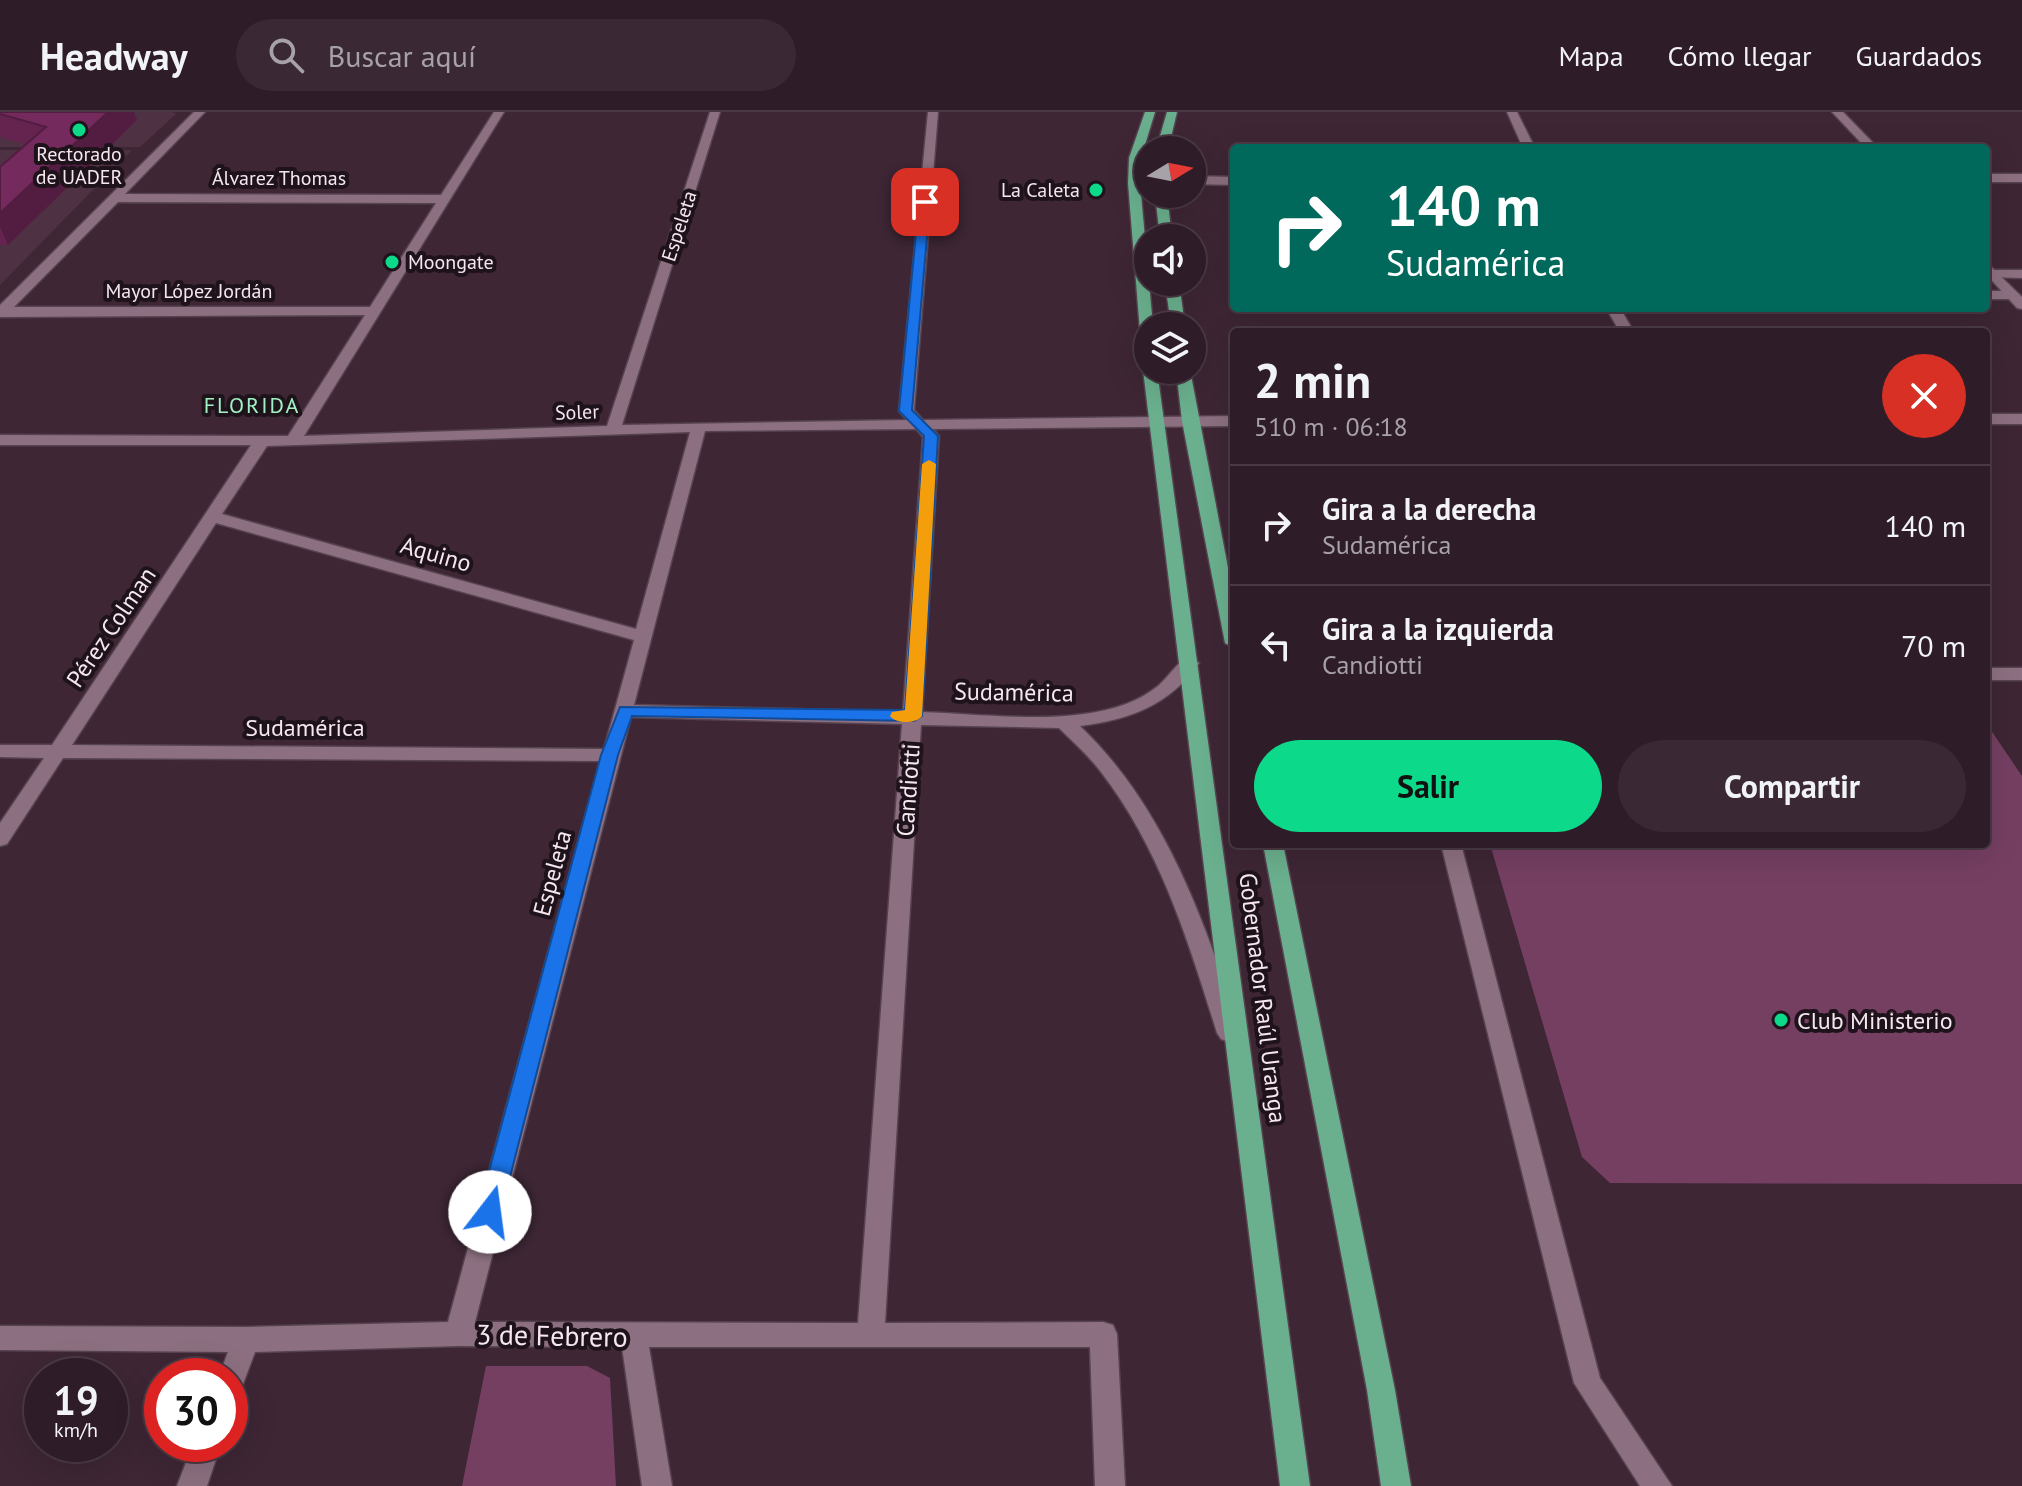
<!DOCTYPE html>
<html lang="es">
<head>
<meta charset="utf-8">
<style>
	:root { --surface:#2e1c28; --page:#3a2934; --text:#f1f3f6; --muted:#a7a1a8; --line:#493a45; --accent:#0cd98a }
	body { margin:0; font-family:"PT Sans",sans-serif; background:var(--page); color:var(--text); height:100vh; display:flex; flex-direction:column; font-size:30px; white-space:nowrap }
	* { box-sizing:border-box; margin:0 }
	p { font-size:26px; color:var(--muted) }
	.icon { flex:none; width:44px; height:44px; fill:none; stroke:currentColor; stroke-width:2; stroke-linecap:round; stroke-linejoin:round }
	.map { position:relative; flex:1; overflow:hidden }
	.side { position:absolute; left:1230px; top:216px; width:760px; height:520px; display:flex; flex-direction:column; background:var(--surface); border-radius:8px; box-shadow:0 8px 32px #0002,0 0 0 2px var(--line) }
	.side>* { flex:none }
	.guide { position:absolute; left:1230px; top:32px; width:760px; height:168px; border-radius:8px; box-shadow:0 8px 32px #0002,0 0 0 2px var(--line); background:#00695c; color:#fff; overflow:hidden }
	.needle { width:52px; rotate:80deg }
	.fabs { position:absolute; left:1134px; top:24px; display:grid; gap:16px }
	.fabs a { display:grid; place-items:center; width:72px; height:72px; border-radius:50%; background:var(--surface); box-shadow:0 8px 32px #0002,0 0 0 2px var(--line); font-size:40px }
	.speed { position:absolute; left:24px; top:1246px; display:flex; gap:16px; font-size:40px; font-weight:700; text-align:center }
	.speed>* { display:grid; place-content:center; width:104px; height:104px; border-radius:50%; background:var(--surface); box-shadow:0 8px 32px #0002,0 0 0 2px var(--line); line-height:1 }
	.speed small { font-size:20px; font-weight:400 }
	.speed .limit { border:12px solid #d22; background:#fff; color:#111 }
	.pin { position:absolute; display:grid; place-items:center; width:68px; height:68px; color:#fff; margin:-34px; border-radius:16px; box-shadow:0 4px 12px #0006 }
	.me { position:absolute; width:88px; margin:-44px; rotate:15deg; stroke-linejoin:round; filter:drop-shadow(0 0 6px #0008) }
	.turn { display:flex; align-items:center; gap:28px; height:168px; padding:0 24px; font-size:36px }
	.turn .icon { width:104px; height:104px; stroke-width:2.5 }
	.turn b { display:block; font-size:56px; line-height:68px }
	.round { display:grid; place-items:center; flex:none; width:84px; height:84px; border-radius:42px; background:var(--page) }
	.overview { display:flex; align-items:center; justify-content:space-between; height:136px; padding:0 24px }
	h1 { font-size:48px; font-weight:600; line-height:60px }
	.action { display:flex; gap:16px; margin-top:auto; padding:16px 24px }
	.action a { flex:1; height:92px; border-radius:48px; background:var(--accent); color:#111; font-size:32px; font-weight:600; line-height:92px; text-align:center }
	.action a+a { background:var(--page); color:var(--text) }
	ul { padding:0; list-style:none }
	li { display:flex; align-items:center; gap:24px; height:120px; padding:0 24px; border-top:2px solid var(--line) }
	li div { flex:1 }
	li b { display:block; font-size:30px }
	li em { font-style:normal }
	header { display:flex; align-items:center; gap:48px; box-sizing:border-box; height:112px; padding:0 40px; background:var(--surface); border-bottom:2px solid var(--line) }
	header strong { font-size:38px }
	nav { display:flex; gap:44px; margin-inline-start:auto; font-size:28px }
	.search { width:560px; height:72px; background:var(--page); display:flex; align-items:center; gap:20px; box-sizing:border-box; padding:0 28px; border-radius:44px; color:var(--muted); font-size:30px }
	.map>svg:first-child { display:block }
	.built { fill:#4e3143 }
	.green { fill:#753f62 }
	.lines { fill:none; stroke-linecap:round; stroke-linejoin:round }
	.street-casing { stroke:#56434f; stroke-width:3 }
	.secondary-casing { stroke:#56434f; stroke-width:3 }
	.primary-casing { stroke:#56434f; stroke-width:3 }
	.street { fill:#8c7081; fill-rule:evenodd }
	.secondary { fill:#8c7081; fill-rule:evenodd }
	.primary { fill:#6ab08e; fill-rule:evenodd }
	.wall { fill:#652450 }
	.shaded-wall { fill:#521d41 }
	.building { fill:#752a5d; stroke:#521d41; stroke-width:2 }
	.route { fill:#1a73e8; stroke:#114b97; stroke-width:2 }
	.slow { fill:#f59e0b }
	.poi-dot { fill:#0cd98a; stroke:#1e131a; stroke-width:3 }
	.labels { text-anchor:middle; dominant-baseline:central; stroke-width:8; stroke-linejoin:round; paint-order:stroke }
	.far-poi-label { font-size:20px; fill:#f6e6f0; stroke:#1e131a }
	.far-street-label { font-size:20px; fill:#f6e6f0; stroke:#1e131a }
	.far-neighbourhood-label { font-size:22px; letter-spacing:2px; fill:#a2f1c4; stroke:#1e131a }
	.street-label { font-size:24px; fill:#f6e6f0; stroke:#1e131a }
	.poi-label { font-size:24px; fill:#f6e6f0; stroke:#1e131a; text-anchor:start }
	.near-street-label { font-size:28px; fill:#f6e6f0; stroke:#1e131a }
</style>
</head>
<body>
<header>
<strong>Headway</strong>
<div class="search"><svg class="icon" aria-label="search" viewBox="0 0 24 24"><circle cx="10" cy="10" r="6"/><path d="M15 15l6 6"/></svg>Buscar aquí</div>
<nav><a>Mapa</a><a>Cómo llegar</a><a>Guardados</a></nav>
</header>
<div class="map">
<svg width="2022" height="1374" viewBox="0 0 2022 1374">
	<rect width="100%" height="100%" fill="#3e2635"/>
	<g class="built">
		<polygon points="0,0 173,0 176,2 140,35 0,35"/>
		<polygon points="0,38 132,38 0,173"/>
	</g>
	<g class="green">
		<polygon points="1986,611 2022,664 2022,1072 1610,1071 1582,1045 1490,732 1986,732"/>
		<polygon points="486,1254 587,1254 610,1266 616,1374 462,1374"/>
	</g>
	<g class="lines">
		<defs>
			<g id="street">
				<path d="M194 0H205L125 82 441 83 494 0H504L304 324 607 314 710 0H720L622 313 907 308 899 299 928 0H938L914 298 923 308 1234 304V314L933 317 939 324 922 600C985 602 1067 614 1126 592 1137 588 1149 581 1158 574 1169 565 1177 549 1190 545L1199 551C1170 593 1129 608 1080 614 1166 696 1205 811 1241 921L1237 927 1229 930 1221 927 1217 921C1189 831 1160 736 1101 660 1089 644 1073 630 1059 616L921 613 885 1211 1103 1210 1113 1213 1117 1222 1125 1374H1095L1090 1235H649L672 1374H642L622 1235 458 1234 255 1240 240 1280 230 1284V1264H219L228 1240 0 1238V1214L246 1215 448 1210 600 649 63 646 7 732 0 734V711L44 646 0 645V633H52L251 333H0V323L288 324 365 203 0 205V193ZM118 90 436 91 370 195H14ZM916 317 923 325 903 600 634 593 705 319ZM690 320 636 517 222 402 267 334ZM216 411 634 528 604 637 72 633ZM631 605 902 612 858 1211 475 1210Z"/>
				<polygon points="1507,0 1517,0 1535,36 1523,36"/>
				<rect x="1986" y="62" width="36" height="8"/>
				<polygon points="1192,64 1234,65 1234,73 1192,72"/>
				<polygon points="1993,158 2022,158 2022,166 1988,165 1988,159"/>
				<polygon points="1986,179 2013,179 2020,183 2013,187 1986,187"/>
				<polygon points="1606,196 1620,196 1634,220 1620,220"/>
				<rect x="1986" y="302" width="36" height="10"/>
				<rect x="1986" y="556" width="36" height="12"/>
				<polygon points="1441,732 1461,732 1600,1266 1672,1374 1640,1374 1574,1271"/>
				<polygon points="193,1332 221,1332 207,1374 177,1374"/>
			</g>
			<g id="secondary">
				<polygon points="1832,0 1843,0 1878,36 1866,36"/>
				<polygon points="1986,150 2022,185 2022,197 2017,196 1986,162"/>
			</g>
			<g id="primary">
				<polygon points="1145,0 1155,0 1141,46 1140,71 1153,214 1148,214 1148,236 1141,232 1128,71 1129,46"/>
				<polygon points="1167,0 1177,0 1168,38 1156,38"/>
				<polygon points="1155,82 1167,82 1172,126 1160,126"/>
				<polygon points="1165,170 1179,170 1185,214 1171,214"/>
				<polygon points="1148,254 1148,258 1157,258 1310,1374 1280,1374 1143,258"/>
				<polygon points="1176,258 1190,258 1234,487 1234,536 1225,531 1182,309"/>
				<polygon points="1263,732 1283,732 1395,1278 1411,1374 1381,1374 1367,1278"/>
			</g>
		</defs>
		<use href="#street" class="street-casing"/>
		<use href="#secondary" class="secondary-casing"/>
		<use href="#primary" class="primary-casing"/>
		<use href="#street" class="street"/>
		<use href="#secondary" class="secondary"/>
		<use href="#primary" class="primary"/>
	</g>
	<polygon class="wall" points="0,0 137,8 8,133 0,133 0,55 26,32 2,26 0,22"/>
	<polygon class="shaded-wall" points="108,0 134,0 137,8 8,133 0,115 0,101"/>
	<polygon class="building" points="0,0 108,0 0,101 0,55 46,15 0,2"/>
	<polygon class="route" points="925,86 930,90 912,298 938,324 922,604 914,609 632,604 618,643 501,1100 498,1107 490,1110 481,1107 478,1100 601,643 620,595 905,598 924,324 899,299 919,90"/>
	<path class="slow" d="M929 348 936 352 922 604C916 612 896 612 890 604L892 600 905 598 922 352Z"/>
	<g class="poi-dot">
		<circle cx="79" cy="18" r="8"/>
		<circle cx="1096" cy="78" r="8"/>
		<circle cx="392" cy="150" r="8"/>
		<circle cx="1781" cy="908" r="8"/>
	</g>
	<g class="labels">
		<g class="far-poi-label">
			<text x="79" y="42">Rectorado<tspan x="79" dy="23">de UADER</tspan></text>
			<text x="1080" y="78" text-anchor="end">La Caleta</text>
			<text x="408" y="150" text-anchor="start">Moongate</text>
		</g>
		<g class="far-street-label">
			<text x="279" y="66">Álvarez Thomas</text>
			<text transform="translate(679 114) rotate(-72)">Espeleta</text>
			<text x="189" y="179">Mayor López Jordán</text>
			<text transform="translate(577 300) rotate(-2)">Soler</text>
		</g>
		<g class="far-neighbourhood-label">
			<text x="252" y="293">FLORIDA</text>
		</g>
		<g class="street-label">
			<text transform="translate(436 442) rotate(16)">Aquino</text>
			<text transform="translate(111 515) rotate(-56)">Pérez Colman</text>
			<text transform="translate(1014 580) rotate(1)">Sudamérica</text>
			<text x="305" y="615">Sudamérica</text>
			<text transform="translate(908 678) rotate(-86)">Candiotti</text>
			<text transform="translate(552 761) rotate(-75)">Espeleta</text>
			<text transform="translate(1263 886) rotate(83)">Gobernador Raúl Uranga</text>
		</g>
		<g class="poi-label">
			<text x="1797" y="908">Club Ministerio</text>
		</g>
		<g class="near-street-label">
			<text transform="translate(552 1223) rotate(1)">3 de Febrero</text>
		</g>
	</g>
</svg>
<div class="fabs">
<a><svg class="needle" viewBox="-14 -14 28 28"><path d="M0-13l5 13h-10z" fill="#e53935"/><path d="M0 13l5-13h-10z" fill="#a7a1a8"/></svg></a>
<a><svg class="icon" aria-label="sound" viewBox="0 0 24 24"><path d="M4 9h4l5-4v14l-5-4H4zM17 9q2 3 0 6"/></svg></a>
<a><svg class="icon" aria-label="layers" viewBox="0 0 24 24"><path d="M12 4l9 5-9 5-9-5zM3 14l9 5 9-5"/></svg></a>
</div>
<div class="speed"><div>19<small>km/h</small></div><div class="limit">30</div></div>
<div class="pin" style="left:925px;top:90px;background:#d93025"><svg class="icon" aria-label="arrive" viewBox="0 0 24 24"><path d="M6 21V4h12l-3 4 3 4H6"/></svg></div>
<svg class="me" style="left:490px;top:1100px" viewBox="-20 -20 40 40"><circle r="19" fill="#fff"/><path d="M0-13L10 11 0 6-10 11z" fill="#1a73e8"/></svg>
<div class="guide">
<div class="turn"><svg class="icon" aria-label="right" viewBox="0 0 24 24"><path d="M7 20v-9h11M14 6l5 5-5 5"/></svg><div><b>140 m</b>Sudamérica</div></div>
</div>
<section class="side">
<div class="overview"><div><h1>2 min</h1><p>510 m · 06:18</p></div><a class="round" style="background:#d93025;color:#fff"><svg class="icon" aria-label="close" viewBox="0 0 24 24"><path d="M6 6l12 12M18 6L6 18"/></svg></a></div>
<ul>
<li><svg class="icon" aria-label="right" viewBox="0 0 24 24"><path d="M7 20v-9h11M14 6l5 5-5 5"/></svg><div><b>Gira a la derecha</b><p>Sudamérica</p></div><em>140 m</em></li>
<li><svg class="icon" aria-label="left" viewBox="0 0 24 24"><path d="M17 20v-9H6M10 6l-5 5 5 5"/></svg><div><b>Gira a la izquierda</b><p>Candiotti</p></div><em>70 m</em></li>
</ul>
<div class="action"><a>Salir</a><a>Compartir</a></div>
</section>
</div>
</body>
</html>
